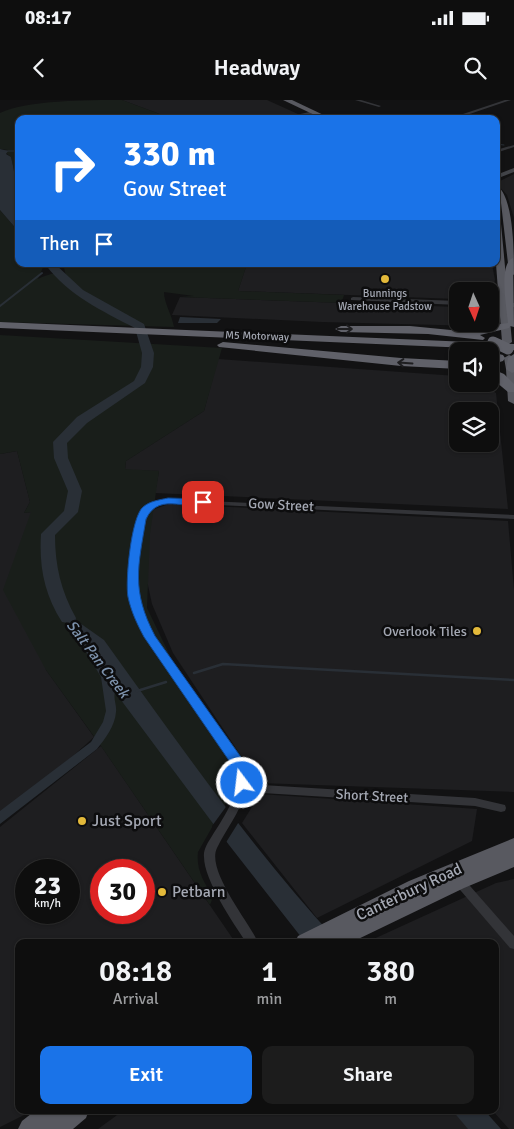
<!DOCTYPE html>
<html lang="en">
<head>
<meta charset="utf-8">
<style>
	:root { --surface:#0e0e0e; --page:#1c1c1c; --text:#f1f3f6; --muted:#9b9c9e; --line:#2e2e2e; --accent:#1a73e8 }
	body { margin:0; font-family:Signika,sans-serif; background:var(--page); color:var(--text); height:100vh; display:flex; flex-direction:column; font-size:19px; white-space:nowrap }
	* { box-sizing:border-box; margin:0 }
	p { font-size:16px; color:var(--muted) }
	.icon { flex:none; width:28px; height:28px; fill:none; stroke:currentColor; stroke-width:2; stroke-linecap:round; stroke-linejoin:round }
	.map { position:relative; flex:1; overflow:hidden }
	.side { position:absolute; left:15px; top:839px; width:484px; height:175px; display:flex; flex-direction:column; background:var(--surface); border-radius:10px; box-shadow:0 1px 4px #0004,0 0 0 1px var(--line) }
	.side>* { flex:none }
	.hud { position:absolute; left:15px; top:15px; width:485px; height:152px; border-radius:10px; box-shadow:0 1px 4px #0004,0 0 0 1px var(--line); background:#1a73e8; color:#fff; overflow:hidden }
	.needle { width:32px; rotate:177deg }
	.tools { position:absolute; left:449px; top:182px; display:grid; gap:10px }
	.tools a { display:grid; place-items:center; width:50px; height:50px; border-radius:10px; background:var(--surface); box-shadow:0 1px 4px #0004,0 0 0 1px var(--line); font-size:25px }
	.speed { position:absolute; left:15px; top:759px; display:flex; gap:10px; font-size:25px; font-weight:700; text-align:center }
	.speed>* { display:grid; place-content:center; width:65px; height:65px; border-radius:50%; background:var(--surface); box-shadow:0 1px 4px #0004,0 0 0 1px var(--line); line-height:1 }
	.speed small { font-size:12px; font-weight:400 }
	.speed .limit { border:8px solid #d22; background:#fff; color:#111 }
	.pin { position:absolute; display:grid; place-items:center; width:42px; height:42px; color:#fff; margin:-21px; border-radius:10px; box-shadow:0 2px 8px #0006 }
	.me { position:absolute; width:55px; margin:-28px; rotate:345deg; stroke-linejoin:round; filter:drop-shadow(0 0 4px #0008) }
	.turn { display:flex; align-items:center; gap:18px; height:105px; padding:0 25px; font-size:22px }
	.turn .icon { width:65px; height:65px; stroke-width:2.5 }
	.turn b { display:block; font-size:35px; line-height:42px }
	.then { display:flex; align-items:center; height:48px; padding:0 25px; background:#0003; gap:10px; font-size:19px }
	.eta { display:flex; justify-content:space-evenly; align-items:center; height:85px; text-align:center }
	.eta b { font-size:30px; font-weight:600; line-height:35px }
	.button { display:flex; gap:10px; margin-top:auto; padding:10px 25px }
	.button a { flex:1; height:58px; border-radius:10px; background:var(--accent); color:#fff; font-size:20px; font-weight:600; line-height:58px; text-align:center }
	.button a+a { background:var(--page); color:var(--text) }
	.status { display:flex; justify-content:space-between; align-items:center; height:35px; padding:0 25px; background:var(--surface); direction:ltr }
	.status svg { height:14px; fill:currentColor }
	header { display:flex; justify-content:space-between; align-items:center; height:65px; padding:0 25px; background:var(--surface); font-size:22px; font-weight:600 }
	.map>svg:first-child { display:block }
	.built { fill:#1e1e20; fill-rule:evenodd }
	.green { fill:#191e1a }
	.water { fill:#292f36 }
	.pier { fill:#121213 }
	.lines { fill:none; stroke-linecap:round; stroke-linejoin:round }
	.stream-far2 { stroke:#292f36; stroke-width:1 }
	.stream-far1 { stroke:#292f36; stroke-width:2 }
	.stream { stroke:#292f36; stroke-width:2.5 }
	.river { fill:#292f36; fill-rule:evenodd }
	.minor { fill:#333438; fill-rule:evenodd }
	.secondary { fill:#414348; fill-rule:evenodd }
	.trunk { fill:#585960; fill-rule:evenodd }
	.motorway { fill:#606169; fill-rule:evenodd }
	.motorway-bridge { stroke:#606169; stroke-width:11 }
	.oneway { stroke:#1e1e20 }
	.route { fill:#1a73e8; stroke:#114b97 }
	.poi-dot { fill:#e3b93a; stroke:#0d0d0e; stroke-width:2 }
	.labels { text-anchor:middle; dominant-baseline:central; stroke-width:5; stroke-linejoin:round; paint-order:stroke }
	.far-poi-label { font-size:11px; fill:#a4a8b3; stroke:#0d0d0e }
	.far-street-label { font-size:11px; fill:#a4a8b3; stroke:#0d0d0e }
	.street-label { font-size:14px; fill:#a4a8b3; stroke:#0d0d0e }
	.poi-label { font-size:14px; fill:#a4a8b3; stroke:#0d0d0e; text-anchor:end }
	.water-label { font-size:15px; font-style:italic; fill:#7d92ac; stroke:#0d0d0e }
	.near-poi-label { font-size:16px; fill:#a4a8b3; stroke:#0d0d0e; text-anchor:start }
	.near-street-label { font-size:16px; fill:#a4a8b3; stroke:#0d0d0e }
</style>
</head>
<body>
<div class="status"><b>08:17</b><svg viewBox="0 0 49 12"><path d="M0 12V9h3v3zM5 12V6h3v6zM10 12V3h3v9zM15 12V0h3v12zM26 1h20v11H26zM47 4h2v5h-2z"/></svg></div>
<header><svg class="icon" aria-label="back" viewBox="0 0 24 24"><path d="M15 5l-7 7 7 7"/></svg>Headway<svg class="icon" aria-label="search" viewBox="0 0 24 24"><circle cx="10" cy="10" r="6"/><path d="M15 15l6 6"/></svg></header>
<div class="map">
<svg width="514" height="1029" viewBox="0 0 514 1029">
	<rect width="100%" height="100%" fill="#121213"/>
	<g class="built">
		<polygon points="122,0 267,0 309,19 173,19"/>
		<polygon points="514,74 514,118 507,95 496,83"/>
		<polygon points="247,164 492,164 495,180 492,190 494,197 490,199 490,191 458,191 457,199 238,191"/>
		<polygon points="180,197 457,207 458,224 484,224 479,226 322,222 172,215"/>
		<path d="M218 259 457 276 458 284H481L496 293 508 409 155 393 159 371 125 370 126 361 204 311ZM458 311H490V344H458Z"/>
		<polygon points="17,351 30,402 24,413 31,412 46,570 94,637 73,656 0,713 0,354"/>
		<polygon points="169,404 508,421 514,490 514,692 259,683 173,553 152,504 141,453 149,411"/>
		<path d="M101 646 235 842H19V1010H34L0 1027V727ZM26 770H69V812H26ZM101 770H144V812H101Z"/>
		<polygon points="260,694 477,709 472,741 317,818 242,723"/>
		<polygon points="514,779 514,1029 509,1029 492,1010 495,1010 495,842 367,842 496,783"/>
		<polygon points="124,1010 456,1010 472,1029 98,1029"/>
	</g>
	<g class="green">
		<path d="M122 0 173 19H19V95L11 57 6 53 8 50 0 49V13C26 0 89 0 122 0Z"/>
		<path d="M0 110 19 132V164L44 165 38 179C48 174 56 172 66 176L63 164H247L238 191 344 195 342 201 344 203 180 197 194 196 164 192C164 203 172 215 174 227L0 222Z"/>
		<path d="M0 235 222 248 204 311 126 361 125 369 159 371 150 434 147 508 173 562 209 615 248 664 198 752C196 770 204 782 213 797L210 805 101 646 46 570 3 490 31 412 24 413 30 402 17 351 0 354Z"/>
	</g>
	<g class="water">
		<path d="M0 49 8 51 6 54 11 57C17 82 19 106 19 132L0 110Z"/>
		<polygon points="180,217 221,219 217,223 178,223"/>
		<path d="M62 497 77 521 104 540C178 643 252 749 338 842H305L229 745 115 592C113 598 117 606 116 612 115 626 105 639 97 649L0 724V711L91 642 103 622 106 611 101 577 54 499Z"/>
		<polygon points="452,1010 484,1010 501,1029 468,1029"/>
	</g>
	<polygon class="pier" points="228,704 240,720 225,744 212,726"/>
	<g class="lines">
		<g class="stream-far2">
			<polyline points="496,44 504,45"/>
			<polyline points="0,51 19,51"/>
		</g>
		<polyline class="stream-far1" points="0,206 42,173"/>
		<g class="stream">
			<polyline points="194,573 223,564 514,580"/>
			<polyline points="137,591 166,582"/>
		</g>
		<path class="river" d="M45 164H55L83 190 144 224 154 253 153 267 145 283 87 323 67 343 68 358 82 391 78 412 55 435C55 466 61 491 76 518L74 522 68 523 62 522C44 494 39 466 41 434L64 411 68 391 54 358 53 342 77 317 134 281 141 267 142 253 135 228C102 211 68 195 45 164Z"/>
		<g class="minor">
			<polygon points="355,0 361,0 381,6 379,7"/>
			<polygon points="505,0 511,0 455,19 448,19"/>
			<polygon points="314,11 315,13 287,19 278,19"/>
			<polygon points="236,14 238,14 244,19 239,19"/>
			<polygon points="514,45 514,47 496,53 496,50"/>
			<polygon points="353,197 458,201 458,205 351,200 351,198"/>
			<polygon points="490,202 514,203 514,207 490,206"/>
			<path d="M166 399 514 415V419L175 403C149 404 147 413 143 436 139 456 134 476 138 496 143 524 161 547 177 570 197 598 217 625 237 653L244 667 246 684 475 698 505 705 506 708 505 711 501 712 475 706 245 692C240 713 226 729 217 748 206 770 248 821 258 842H246C233 823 204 780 204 757 203 750 208 742 212 736 232 704 247 685 223 649 206 624 188 599 170 574 153 549 132 523 129 493 126 474 131 454 135 436 139 414 142 403 166 399Z"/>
			<polygon points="459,776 463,778 514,836 514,849 510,848 455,784 453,781 455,778"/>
		</g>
		<polygon class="secondary" points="514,68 514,72 496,79 496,75"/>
		<g class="trunk">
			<polygon points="283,0 292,0 332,19 323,19"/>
			<path d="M496 85C514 95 514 154 514 175L509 172 501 103 496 92Z"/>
			<polygon points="496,110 500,113 512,242 507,245 502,242 496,164"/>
			<polygon points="509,255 514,257 514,304 508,301 506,269 504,258"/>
			<polygon points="514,738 514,767 464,788 352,842 295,842 298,836 409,781"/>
			<polygon points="36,1010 89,1010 86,1018 73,1029 18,1029 22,1021"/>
		</g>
		<g class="motorway">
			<path d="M513 158 514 227 510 226 509 228 480 235 485 238 483 240 428 234 341 232 335 229 341 226H410L461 231 466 229 508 223C507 210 498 163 513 158Z"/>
			<polygon points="0,222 514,244 514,250 0,228"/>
			<polygon points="223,242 401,258 458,261 458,269 401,266 219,247 217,245"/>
			<polygon points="499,254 503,255 505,258 503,261 490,265 490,257"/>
			<polygon points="514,254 514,272 512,273 506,269 508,258"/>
			<polygon points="490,268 504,274 514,284 514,292 508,292 490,277"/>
		</g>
		<polyline class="motorway-bridge" points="493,242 508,249"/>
	</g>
	<defs><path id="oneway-shaft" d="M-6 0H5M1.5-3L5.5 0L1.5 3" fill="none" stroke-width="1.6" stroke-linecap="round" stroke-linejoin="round" transform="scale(1.25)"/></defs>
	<g class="oneway">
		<use href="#oneway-shaft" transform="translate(345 229)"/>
		<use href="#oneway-shaft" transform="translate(405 263) rotate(-176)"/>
	</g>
	<path class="route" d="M168 398 203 399 208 402C193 415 160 389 146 419 138 467 131 490 155 536L243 660C246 668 251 679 247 687H237L230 662 144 537C137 524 131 511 128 497 125 482 131 417 143 407 150 401 159 400 168 398Z"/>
	<g class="poi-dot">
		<circle cx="385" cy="179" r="5"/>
		<circle cx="477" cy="531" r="5"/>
		<circle cx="82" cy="721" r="5"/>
		<circle cx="162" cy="792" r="5"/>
	</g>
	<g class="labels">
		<g class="far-poi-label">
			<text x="385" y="193">Bunnings<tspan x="385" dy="13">Warehouse Padstow</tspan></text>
		</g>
		<g class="far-street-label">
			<text transform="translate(257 236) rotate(2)">M5 Motorway</text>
		</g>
		<g class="street-label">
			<text transform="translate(281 405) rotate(3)">Gow Street</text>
			<text transform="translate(372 696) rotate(3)">Short Street</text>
		</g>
		<g class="poi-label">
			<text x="467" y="531">Overlook Tiles</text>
		</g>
		<g class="water-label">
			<text transform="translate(98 559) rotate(53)">Salt Pan Creek</text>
		</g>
		<g class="near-poi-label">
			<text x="92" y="721">Just Sport</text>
			<text x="172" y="792">Petbarn</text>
		</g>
		<g class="near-street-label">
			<text transform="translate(409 792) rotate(-25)">Canterbury Road</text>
		</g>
	</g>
</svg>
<div class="tools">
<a><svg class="needle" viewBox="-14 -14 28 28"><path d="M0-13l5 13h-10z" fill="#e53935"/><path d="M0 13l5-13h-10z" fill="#9b9c9e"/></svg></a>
<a><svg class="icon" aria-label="sound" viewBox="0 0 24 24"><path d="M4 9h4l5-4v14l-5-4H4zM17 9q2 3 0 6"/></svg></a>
<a><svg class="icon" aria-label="layers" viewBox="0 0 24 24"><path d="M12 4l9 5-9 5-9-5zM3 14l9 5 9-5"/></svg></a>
</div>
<div class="speed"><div>23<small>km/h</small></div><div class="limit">30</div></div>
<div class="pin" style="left:203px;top:402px;background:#d93025"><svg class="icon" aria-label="arrive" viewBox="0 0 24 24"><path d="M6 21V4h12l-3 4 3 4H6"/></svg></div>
<svg class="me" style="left:242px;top:683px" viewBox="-20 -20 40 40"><circle r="17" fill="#1a73e8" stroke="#fff" stroke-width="3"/><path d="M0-11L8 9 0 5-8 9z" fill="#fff"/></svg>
<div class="hud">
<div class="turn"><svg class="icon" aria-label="right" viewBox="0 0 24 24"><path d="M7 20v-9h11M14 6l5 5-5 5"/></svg><div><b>330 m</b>Gow Street</div></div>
<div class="then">Then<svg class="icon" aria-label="arrive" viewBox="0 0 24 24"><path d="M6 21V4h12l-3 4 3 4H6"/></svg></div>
</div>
<section class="side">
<div class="eta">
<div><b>08:18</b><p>Arrival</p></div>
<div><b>1</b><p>min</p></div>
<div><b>380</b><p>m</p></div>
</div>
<div class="button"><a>Exit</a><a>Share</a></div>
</section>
</div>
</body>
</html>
